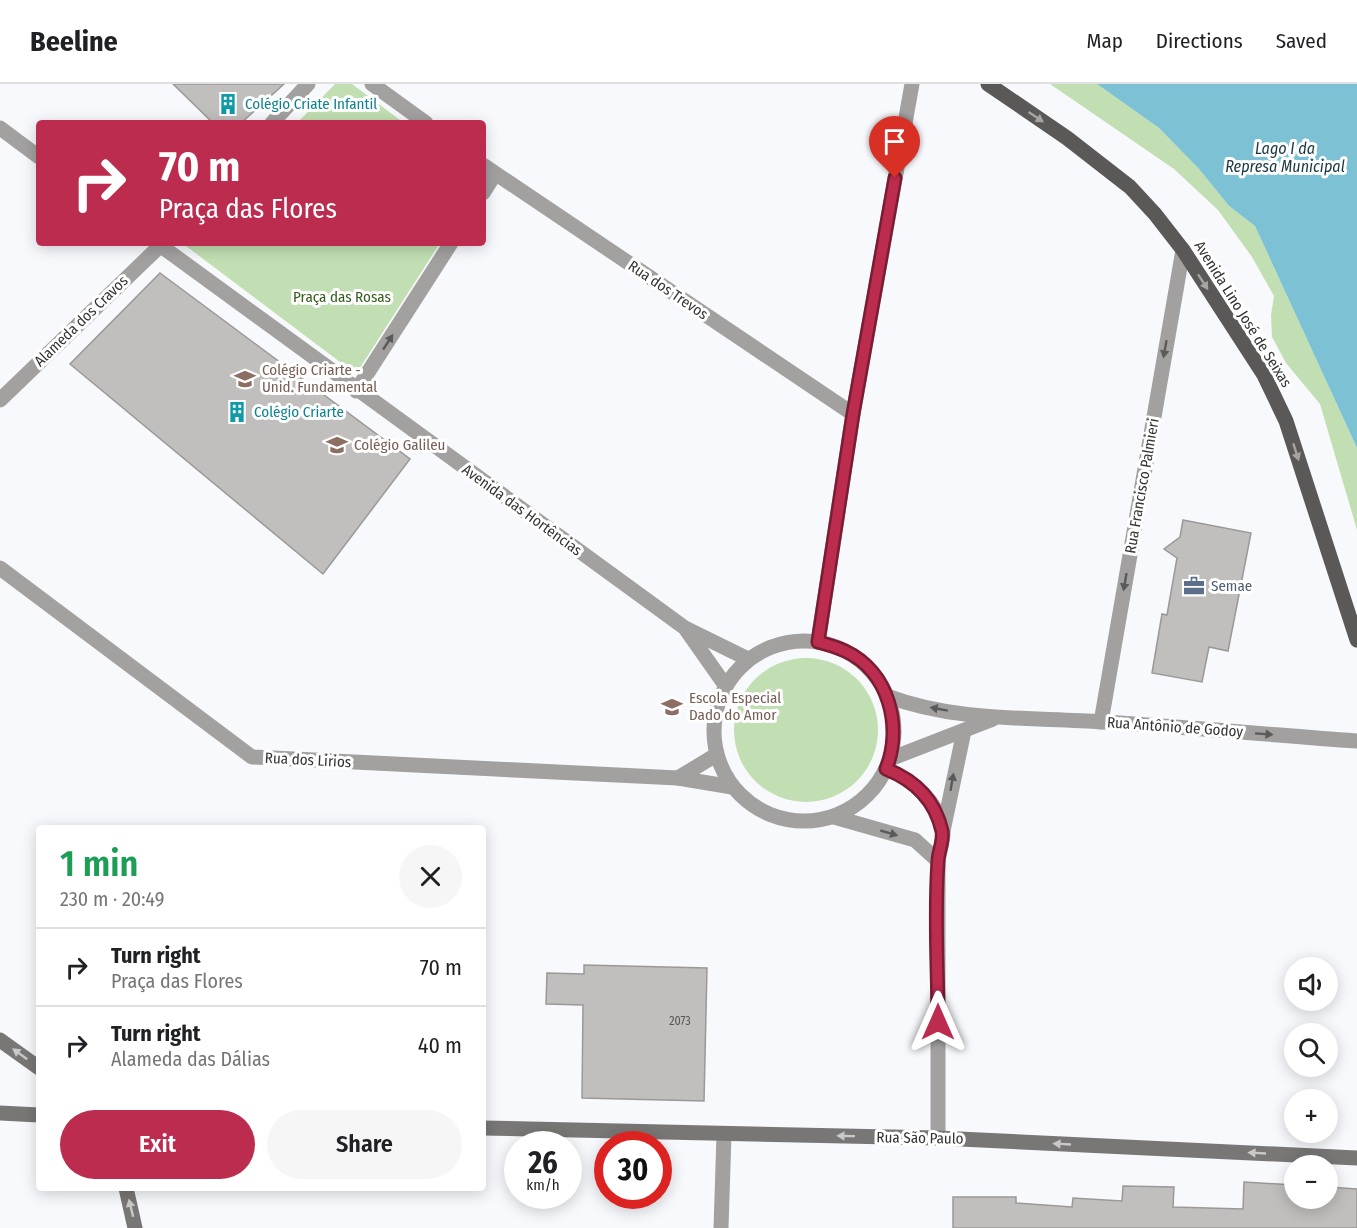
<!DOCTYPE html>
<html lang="en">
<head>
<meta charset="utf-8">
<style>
	:root { --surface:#fff; --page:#f6f6f6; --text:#202124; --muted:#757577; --line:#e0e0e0; --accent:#bc2c4f }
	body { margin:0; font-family:"Fira Sans Condensed",sans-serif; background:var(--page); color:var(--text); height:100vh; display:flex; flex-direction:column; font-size:22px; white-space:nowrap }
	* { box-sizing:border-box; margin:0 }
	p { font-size:20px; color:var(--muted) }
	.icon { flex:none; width:33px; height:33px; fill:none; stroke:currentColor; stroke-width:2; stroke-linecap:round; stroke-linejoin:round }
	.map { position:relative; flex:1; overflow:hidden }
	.panel { position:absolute; left:36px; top:741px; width:450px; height:366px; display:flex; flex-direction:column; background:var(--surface); border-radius:6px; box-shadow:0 3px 15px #0003 }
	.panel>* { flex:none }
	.hud { position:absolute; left:36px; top:36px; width:450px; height:126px; border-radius:6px; box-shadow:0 3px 15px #0003; background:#bc2c4f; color:#fff; overflow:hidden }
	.buttons { position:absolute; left:1284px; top:873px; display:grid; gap:12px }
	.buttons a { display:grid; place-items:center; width:54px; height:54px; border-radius:50%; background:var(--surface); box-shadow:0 3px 15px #0003; font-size:30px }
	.speed { position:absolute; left:504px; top:1047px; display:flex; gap:12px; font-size:30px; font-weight:700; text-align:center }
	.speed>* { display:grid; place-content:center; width:78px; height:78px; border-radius:50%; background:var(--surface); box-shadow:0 3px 15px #0003; line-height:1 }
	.speed small { font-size:15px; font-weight:400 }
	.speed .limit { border:9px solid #d22; background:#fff; color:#111 }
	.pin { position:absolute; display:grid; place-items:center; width:51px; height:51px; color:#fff; margin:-62px -26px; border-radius:50% 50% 50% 0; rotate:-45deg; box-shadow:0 0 6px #0007 }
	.pin .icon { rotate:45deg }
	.me { position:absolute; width:66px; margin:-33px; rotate:0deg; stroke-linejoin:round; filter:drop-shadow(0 0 4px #0008) }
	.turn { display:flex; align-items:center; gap:21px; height:126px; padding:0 24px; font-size:27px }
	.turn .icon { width:78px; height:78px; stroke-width:2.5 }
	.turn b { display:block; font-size:42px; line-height:51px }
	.round { display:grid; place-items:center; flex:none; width:63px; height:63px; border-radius:32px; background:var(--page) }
	.head { display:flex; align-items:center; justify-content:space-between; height:102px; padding:0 24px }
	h1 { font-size:36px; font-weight:600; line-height:45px; color:#1e9e55 }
	.button { display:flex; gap:12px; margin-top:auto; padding:12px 24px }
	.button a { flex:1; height:69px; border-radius:36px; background:var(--accent); color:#fff; font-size:24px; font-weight:600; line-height:69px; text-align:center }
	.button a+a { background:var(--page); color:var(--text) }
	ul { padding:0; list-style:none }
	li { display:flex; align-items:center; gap:18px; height:78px; padding:0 24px; border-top:2px solid var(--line) }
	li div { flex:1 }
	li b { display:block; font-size:22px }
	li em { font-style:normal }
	header { display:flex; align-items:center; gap:36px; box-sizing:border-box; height:84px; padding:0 30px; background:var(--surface); border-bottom:2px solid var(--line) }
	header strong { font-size:28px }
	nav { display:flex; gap:33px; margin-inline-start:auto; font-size:21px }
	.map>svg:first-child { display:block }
	.green { fill:#c1dfb2 }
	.water { fill:#7dc2d4 }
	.building { fill:#c1bfbd; stroke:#9b9997; stroke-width:1.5 }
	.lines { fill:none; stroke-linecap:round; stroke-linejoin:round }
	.minor { stroke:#a2a1a0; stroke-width:15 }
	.secondary { stroke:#797776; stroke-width:15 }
	.primary { stroke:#5b5958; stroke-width:15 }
	.oneway { fill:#a5a4a3 }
	.oneway2 { fill:#5a5a5a }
	.oneway3 { fill:#c9c9c8 }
	.route-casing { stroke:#7a1d33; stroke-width:15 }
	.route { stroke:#bc2c4f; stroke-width:10 }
	.labels { text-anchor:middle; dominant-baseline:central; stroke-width:6; stroke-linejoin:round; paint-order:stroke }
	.number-label { font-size:12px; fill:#575757 }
	.culture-label { font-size:15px; fill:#0d838f; stroke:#fff; text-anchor:start }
	.street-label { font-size:15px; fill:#343435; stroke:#fff }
	.park-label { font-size:15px; fill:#345c1b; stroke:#fff }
	.education-label { font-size:15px; fill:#785e54; stroke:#fff; text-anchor:start }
	.service-label { font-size:15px; fill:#4e5e75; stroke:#fff; text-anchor:start }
	.water-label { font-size:16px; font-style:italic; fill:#183942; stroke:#fff }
</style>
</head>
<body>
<header>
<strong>Beeline</strong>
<nav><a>Map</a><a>Directions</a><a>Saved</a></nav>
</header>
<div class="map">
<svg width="1357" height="1144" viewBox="0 0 1357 1144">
	<rect width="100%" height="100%" fill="#f8f9fc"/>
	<g class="green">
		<polygon points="335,0 352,0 404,39 297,39"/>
		<polygon points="1050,0 1097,0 1159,44 1199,85 1229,122 1255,142 1357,364 1357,446 1320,320 1286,279 1272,253 1271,231 1274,212 1252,173 1218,126 1174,85"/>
		<polygon points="182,159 440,159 356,290"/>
		<circle cx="806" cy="646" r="72"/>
	</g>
	<polygon class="water" points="1097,0 1357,0 1357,364 1255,142 1229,122 1199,85 1159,44"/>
	<g class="building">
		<polygon points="173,0 284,0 241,39 213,39"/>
		<polygon points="160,189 410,375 323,490 70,280"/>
		<polygon points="1183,436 1251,449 1228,567 1209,563 1202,598 1152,589 1162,530 1167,531 1177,474 1164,465 1180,453"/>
		<polygon points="584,881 707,884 704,1017 582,1014 583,921 546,920 547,889 584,890"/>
		<polygon points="1244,1098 1294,1101 1294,1114 1328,1114 1328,1103 1357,1105 1357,1144 953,1144 953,1113 1016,1113 1016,1119 1072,1123 1073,1114 1122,1117 1123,1102 1174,1103 1173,1123 1243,1125"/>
	</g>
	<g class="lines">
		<g class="minor">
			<polyline points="372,0 426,39"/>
			<polyline points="272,39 308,0"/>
			<polyline points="0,44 39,73"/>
			<polyline points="483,81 853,330"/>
			<polyline points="483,109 495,90"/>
			<polyline points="157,159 685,544 748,575"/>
			<polyline points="356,307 451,159"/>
			<polyline points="0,316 163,159"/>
			<polyline points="0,484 252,673 678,694 732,703"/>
			<polyline points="687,547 725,601"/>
			<circle cx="804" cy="647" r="90"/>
			<polyline points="818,558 853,330 912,0"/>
			<path d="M887 612C956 638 1030 633 1103 638 1187 643 1272 651 1357 657"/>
			<polyline points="1101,638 1183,166"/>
			<polyline points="890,675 993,635"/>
			<path d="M887 685C912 696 940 718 943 749 943 758 939 769 938 777V1054"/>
			<polyline points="678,694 716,671"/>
			<polyline points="834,733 915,756 938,777"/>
			<polyline points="943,747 964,647"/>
			<polyline points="721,1144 724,1051"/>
		</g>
		<g class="secondary">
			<polyline points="0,956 39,984"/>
			<polyline points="0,1029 39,1031"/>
			<polyline points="483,1044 938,1054 1357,1074"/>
			<polyline points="126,1104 135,1144"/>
		</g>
		<polyline class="primary" points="988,0 1067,54 1130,103 1155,130 1183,166 1264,291 1286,337 1357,556"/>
	</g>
	<defs><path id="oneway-solid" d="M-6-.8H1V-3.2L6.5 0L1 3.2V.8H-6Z" transform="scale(1.5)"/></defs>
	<g class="oneway">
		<use href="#oneway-solid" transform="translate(1036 33) rotate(34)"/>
		<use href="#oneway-solid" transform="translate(1203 198) rotate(57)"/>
		<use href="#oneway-solid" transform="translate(1296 368) rotate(72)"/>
	</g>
	<g class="oneway2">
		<use href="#oneway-solid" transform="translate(388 258) rotate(-57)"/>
		<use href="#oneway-solid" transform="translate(1165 265) rotate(100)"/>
		<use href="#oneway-solid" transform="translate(1125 498) rotate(100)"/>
		<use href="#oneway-solid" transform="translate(939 625) rotate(-170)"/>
		<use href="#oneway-solid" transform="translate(1264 650) rotate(4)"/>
		<use href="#oneway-solid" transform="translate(952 698) rotate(-80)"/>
		<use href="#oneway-solid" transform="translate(889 749) rotate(16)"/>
	</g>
	<g class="oneway3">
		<use href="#oneway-solid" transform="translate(20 970) rotate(-144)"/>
		<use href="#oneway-solid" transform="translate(846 1052) rotate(-179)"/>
		<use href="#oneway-solid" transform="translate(1062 1060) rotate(-177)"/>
		<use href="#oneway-solid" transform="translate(1257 1069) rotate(-177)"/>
		<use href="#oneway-solid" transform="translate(131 1124) rotate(-104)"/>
	</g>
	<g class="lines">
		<defs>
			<path id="route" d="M895 94 853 330 818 558C826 560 836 563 845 567 889 587 903 643 886 685 914 696 935 716 942 747 944 757 938 768 938 778 934 831 938 885 938 938"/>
		</defs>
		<use href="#route" class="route-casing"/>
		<use href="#route" class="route"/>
	</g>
	<defs>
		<symbol id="building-bare" viewBox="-9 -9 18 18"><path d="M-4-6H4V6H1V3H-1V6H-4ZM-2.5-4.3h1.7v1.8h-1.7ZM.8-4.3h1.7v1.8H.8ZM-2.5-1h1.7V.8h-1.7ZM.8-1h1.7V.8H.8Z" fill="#0f9aa8" stroke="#fff" stroke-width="2.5" paint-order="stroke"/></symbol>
		<symbol id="school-bare" viewBox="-9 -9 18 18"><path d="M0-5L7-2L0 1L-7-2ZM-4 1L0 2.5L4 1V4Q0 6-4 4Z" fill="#8d6e63" stroke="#fff" stroke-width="2.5" paint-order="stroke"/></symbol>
		<symbol id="office-bare" viewBox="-9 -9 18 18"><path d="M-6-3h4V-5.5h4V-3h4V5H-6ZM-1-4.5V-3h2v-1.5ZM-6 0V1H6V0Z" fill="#5c6f8a" stroke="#fff" stroke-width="2.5" paint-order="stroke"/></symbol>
	</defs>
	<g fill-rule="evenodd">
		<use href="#building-bare" x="213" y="5" width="30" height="30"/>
		<use href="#school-bare" x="230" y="280" width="30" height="30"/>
		<use href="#building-bare" x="222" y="313" width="30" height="30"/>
		<use href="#school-bare" x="322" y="346" width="30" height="30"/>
		<use href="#office-bare" x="1179" y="487" width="30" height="30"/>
		<use href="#school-bare" x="657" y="608" width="30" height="30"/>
	</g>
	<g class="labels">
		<g class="number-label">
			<text x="680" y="937">2073</text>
		</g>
		<g class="culture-label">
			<text x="245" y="20">Colégio Criate Infantil</text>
			<text x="254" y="328">Colégio Criarte</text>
		</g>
		<g class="street-label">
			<text transform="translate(668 206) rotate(34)">Rua dos Trevos</text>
			<text transform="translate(1243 230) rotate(58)">Avenida Lino José de Seixas</text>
			<text transform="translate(81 237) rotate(-44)">Alameda dos Cravos</text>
			<text transform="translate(1142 402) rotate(-80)">Rua Francisco Palmieri</text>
			<text transform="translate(522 426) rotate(36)">Avenida das Hortências</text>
			<text transform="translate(1175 643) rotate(4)">Rua Antônio de Godoy</text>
			<text transform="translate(308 676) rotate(3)">Rua dos Lirios</text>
			<text transform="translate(920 1054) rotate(1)">Rua São Paulo</text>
		</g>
		<g class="park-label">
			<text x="342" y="213">Praça das Rosas</text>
		</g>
		<g class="education-label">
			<text x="262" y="286">Colégio Criarte -<tspan x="262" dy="17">Unid. Fundamental</tspan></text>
			<text x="354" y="361">Colégio Galileu</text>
			<text x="689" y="614">Escola Especial<tspan x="689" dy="17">Dado do Amor</tspan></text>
		</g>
		<g class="service-label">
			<text x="1211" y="502">Semae</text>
		</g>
		<g class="water-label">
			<text x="1285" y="64">Lago I da<tspan x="1285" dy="18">Represa Municipal</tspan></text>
		</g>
	</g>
</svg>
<div class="buttons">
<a><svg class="icon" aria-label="sound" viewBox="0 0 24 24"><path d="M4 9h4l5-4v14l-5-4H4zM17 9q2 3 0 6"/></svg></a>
<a><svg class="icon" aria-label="search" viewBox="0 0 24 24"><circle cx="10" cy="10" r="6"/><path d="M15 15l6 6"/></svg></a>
<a>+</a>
<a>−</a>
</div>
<div class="speed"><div>26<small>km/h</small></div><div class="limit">30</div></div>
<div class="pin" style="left:895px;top:94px;background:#d93025"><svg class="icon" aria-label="arrive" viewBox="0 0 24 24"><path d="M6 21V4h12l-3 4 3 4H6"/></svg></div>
<svg class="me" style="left:938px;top:938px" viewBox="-20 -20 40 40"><path d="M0-17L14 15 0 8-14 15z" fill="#bc2c4f" stroke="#fff" stroke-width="4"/></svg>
<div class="hud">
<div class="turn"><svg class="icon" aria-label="right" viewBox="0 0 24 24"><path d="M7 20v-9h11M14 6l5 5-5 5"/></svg><div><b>70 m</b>Praça das Flores</div></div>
</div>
<section class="panel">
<div class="head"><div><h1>1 min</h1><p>230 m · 20:49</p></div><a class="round"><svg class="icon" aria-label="close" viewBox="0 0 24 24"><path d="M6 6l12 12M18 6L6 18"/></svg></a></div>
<ul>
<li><svg class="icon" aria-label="right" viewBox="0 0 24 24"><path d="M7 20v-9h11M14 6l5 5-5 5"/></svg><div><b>Turn right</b><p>Praça das Flores</p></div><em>70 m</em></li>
<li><svg class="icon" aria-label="right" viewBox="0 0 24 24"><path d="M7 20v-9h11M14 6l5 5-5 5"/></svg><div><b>Turn right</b><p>Alameda das Dálias</p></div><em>40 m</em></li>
</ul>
<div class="button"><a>Exit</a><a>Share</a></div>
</section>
</div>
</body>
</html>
